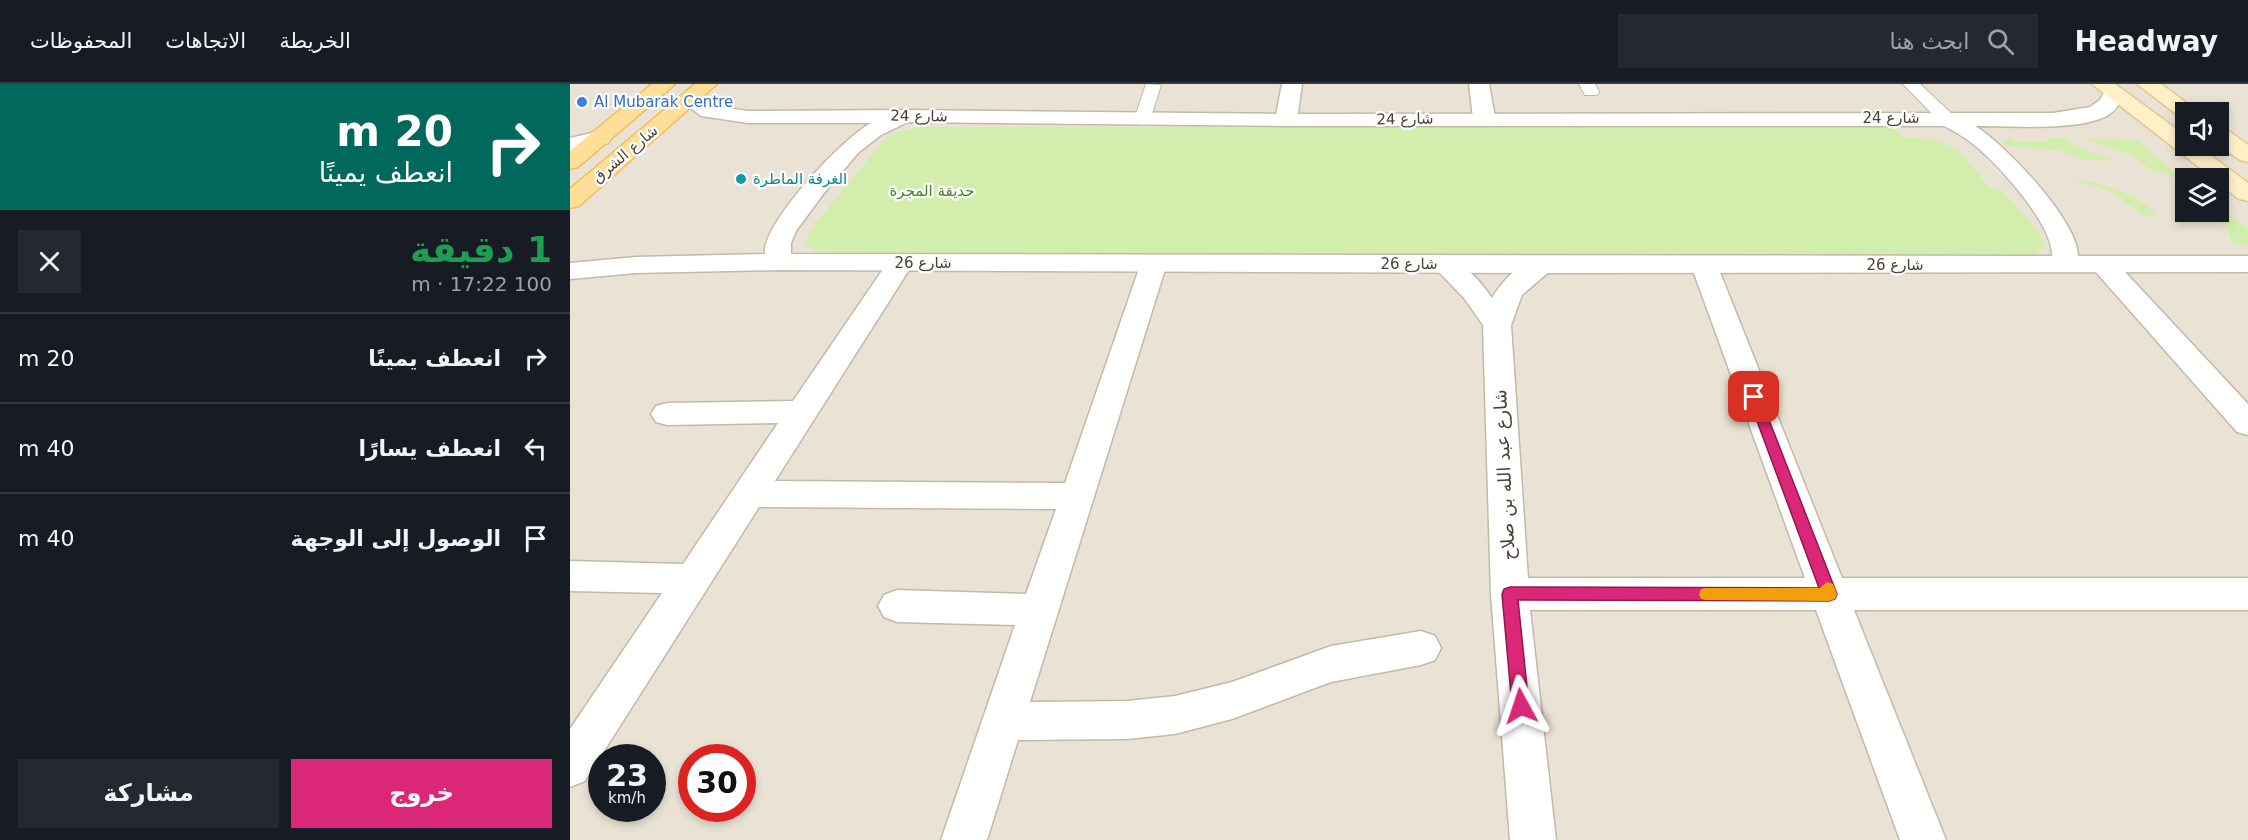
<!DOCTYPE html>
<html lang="ar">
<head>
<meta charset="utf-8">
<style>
	:root { --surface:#171b24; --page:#242831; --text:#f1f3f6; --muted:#9ea1a6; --line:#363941; --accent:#db2777 }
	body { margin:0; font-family:"DejaVu Sans","Noto Sans Arabic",sans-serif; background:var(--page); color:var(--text); direction:rtl; height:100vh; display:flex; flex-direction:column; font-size:22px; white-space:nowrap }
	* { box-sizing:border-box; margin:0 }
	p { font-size:20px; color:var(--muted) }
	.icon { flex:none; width:33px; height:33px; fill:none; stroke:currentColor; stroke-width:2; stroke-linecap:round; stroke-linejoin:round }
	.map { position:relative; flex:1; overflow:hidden; direction:ltr }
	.sheet { display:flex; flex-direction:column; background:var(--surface); width:570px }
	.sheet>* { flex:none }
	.banner { background:#00695c; color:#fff; overflow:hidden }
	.fabs { position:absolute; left:1605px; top:18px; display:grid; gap:12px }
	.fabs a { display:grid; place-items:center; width:54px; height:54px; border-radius:0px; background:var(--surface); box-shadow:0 3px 9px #0003; font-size:30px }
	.speed { position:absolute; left:18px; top:660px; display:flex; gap:12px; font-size:30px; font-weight:700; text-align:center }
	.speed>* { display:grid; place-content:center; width:78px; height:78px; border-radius:50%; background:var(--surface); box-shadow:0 3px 9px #0003; line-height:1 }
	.speed small { font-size:15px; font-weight:400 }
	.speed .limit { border:9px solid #d22; background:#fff; color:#111 }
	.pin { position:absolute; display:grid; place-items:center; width:51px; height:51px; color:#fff; margin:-26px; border-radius:12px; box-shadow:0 3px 9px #0006 }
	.me { position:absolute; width:66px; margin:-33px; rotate:355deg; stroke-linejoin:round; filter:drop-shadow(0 0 4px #0008) }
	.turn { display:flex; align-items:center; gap:21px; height:126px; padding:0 18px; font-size:27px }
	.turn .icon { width:78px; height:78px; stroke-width:2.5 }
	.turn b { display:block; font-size:42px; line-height:51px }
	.round { display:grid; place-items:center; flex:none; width:63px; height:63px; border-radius:0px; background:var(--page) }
	.headline { display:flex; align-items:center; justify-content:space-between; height:102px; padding:0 18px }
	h1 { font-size:36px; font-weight:600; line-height:45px; color:#1e9e55 }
	.action { display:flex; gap:12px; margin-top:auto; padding:12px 18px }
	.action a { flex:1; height:69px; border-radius:0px; background:var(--accent); color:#fff; font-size:24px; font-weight:600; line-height:69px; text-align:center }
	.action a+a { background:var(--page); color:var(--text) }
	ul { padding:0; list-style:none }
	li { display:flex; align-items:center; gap:18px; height:90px; padding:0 18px; border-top:2px solid var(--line) }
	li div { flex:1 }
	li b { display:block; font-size:22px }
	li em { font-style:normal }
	header { display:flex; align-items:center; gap:36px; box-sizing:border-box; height:84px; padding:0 30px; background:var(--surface); border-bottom:2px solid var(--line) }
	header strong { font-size:28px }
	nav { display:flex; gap:33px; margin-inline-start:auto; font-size:21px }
	.search { width:420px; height:54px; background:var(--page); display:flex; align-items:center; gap:15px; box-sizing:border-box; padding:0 21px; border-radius:0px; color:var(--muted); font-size:22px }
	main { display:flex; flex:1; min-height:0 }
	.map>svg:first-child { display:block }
	.residential { fill:#eae3d5; fill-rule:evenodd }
	.green { fill:#d3eeac }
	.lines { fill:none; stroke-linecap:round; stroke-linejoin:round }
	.service-casing { stroke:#c2b9a9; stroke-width:2 }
	.minor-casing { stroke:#c2b9a9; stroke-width:3 }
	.tertiary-casing { stroke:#c2b9a9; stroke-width:3 }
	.secondary-casing { stroke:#dec795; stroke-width:3 }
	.primary-casing { stroke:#f1be5a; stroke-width:3 }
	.service { fill:#fff; fill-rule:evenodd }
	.minor { fill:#fff; fill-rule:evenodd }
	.tertiary { fill:#fff; fill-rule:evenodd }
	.secondary { fill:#fff0c8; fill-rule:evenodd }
	.primary { fill:#ffde97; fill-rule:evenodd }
	.route { fill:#db2777; stroke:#8e194d; stroke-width:1.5 }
	.slow { fill:#f59e0b }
	.shop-dot { fill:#3f7fe0; stroke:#fff; stroke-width:2 }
	.culture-dot { fill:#0f9aa8; stroke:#fff; stroke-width:2 }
	.labels { text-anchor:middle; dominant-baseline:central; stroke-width:4.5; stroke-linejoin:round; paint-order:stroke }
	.far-shop-label { font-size:15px; fill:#366cbe; stroke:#fff; text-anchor:start }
	.far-street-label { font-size:15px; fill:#4a4135; stroke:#fff }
	.far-culture-label { font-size:15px; fill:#0d838f; stroke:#fff; text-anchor:start }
	.far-park-label { font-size:15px; fill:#4a8321; stroke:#fff }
	.street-label { font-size:18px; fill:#4a4135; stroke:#fff }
</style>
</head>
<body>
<header>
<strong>Headway</strong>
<div class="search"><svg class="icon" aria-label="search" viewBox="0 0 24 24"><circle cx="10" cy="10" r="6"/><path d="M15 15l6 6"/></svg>ابحث هنا</div>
<nav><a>الخريطة</a><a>الاتجاهات</a><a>المحفوظات</a></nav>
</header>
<main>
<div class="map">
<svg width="1678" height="756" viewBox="0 0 1678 756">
	<rect width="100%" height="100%" fill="#f6f1e8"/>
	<path class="residential" d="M0 0H1678V756H0ZM1616 28H1648V62H1616ZM1616 94H1648V128H1616ZM32 674H82V724H32ZM122 674H172V724H122Z"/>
	<g class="green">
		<polygon points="348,43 1327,44 1329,53 1363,55 1389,66 1419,103 1432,106 1470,149 1475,162 1465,171 1456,173 254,171 245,168 235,159 240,146 314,56 325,49"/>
		<polygon points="1441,53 1445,58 1480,58 1477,54 1493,54 1504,61 1546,77 1513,75 1491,67 1435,62 1433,57"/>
		<polygon points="1512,55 1567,56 1610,93 1583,87 1559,70"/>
		<path d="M1500 93C1519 97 1584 112 1585 134L1571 130 1542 109Z"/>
		<polygon points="1649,121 1678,146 1678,162 1662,158"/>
	</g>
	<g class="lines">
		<defs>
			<g id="service">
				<polygon points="576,0 591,1 580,36 572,41 564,36"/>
				<polygon points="1009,0 1025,0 1029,8 1027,11 1015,11"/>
				<polygon points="1333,0 1350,0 1382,30 1384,34 1382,38 1370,38"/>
			</g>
			<g id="minor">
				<polygon points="712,0 732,0 727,36 724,41 716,42 708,41 705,36"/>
				<polygon points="899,0 919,0 925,34 922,39 914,40 906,39 903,34"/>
				<polygon points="331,170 340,172 344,178 205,397 495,399 571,179 575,173 584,171 593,173 597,179 460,618 557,617 605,612 662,598 761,562 851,547 865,552 871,564 865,576 851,581 761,598 662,635 605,650 557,655 448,656 417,756 371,756 445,541 327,538 314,533 308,522 314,511 327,506 456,510 486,425 189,423 15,697 0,703 0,645 92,509 0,507 0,477 113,480 208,339 97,341 86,338 81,330 86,322 97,319 223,317 322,172"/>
				<path d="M874 172C893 177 911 198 922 214 934 194 958 169 983 175L987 181 952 211 941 241 958 494H1235L1121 181 1125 175 1134 173 1143 175 1147 181 1272 494H1678V526H1284L1376 756H1330L1246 526H960L986 756H940L921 510 913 241 894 214 861 180 865 174Z"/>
				<polygon points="1534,173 1543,175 1678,320 1678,351 1667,348 1525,187 1521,181 1525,175"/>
			</g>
			<g id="tertiary">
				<path d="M1543 3 1550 5 1553 9C1551 17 1548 24 1541 29 1517 48 1437 42 1405 42 1435 60 1508 137 1508 172H1678V188L974 189 211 186 66 189 0 195V179L66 173 195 170C191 140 274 53 301 39H178L131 32 121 24 114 11 117 7 124 5 131 7 137 16 145 22 178 27 334 26 716 30 1483 29 1520 23 1530 16 1536 5ZM338 38 716 42H1374C1386 48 1399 56 1409 65 1432 85 1483 141 1482 172L221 170V159L226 147 254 109 289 68 311 51Z"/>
				<polygon points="30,47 38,49 41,54 38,59 0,68 0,54"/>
			</g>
			<g id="secondary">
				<polygon points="1522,0 1545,0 1616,52 1616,62 1628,62 1678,99 1678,117 1669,115 1648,99 1648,94 1643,94"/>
				<polygon points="1567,0 1591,0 1629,28 1616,28 1616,34 1610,33"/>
				<polygon points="1648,44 1656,45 1678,61 1678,78 1670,76 1648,61"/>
			</g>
			<g id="primary">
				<polygon points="82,0 105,0 8,83 0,85 0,67"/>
				<polygon points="125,0 147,0 9,122 0,124 0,105"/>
			</g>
		</defs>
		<use href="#service" class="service-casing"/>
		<use href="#minor" class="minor-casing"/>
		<use href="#tertiary" class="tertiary-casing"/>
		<use href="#secondary" class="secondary-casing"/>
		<use href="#primary" class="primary-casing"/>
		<use href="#service" class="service"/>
		<use href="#minor" class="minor"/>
		<use href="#tertiary" class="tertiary"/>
		<use href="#secondary" class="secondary"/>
		<use href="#primary" class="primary"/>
	</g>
	<polygon class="route" points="1184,308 1190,313 1267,510 1265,515 1259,517 948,516 959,622 957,627 951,630 945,627 942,622 932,510 934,505 940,503 1249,504 1178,313"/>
	<polygon class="slow" points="1257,498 1263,500 1267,510 1265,515 1259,517 1136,516 1131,515 1129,510 1131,505 1136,504 1250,504"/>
	<circle class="shop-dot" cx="12" cy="18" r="6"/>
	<circle class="culture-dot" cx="171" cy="95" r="6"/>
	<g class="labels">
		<g class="far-shop-label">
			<text x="24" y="18">Al Mubarak Centre</text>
		</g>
		<g class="far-street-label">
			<text transform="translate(349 32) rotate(1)">شارع 24</text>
			<text x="1321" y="34">شارع 24</text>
			<text transform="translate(835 35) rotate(-1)">شارع 24</text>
			<text transform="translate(55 70) rotate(-40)">شارع الشرق</text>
			<text x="353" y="179">شارع 26</text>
			<text x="839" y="180">شارع 26</text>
			<text x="1325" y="181">شارع 26</text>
		</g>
		<g class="far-culture-label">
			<text x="183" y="95">الغرفة الماطرة</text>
		</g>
		<g class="far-park-label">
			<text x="362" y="107">حديقة المجرة</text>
		</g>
		<g class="street-label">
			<text transform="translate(934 391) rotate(-93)">شارع عبد الله بن صلاح</text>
		</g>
	</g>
</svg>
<div class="fabs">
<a><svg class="icon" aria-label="sound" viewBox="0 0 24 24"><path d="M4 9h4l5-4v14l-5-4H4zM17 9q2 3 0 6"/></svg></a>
<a><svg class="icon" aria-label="layers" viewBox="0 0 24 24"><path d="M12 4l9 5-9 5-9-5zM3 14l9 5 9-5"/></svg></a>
</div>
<div class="speed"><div>23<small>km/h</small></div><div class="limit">30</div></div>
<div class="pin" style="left:1184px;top:313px;background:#d93025"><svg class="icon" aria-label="arrive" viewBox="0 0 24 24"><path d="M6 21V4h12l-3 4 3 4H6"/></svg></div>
<svg class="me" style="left:951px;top:622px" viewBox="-20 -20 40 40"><path d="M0-17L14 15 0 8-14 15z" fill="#db2777" stroke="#fff" stroke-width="4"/></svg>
</div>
<section class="sheet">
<div class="banner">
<div class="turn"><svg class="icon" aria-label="right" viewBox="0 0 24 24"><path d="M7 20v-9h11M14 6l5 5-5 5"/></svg><div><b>20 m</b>انعطف يمينًا</div></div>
</div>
<div class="headline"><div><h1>1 دقيقة</h1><p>100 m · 17:22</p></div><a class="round"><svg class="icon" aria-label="close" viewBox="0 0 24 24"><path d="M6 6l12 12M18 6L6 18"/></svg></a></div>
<ul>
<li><svg class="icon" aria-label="right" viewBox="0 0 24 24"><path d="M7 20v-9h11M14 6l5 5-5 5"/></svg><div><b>انعطف يمينًا</b></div><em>20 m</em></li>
<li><svg class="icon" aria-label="left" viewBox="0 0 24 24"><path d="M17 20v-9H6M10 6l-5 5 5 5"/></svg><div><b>انعطف يسارًا</b></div><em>40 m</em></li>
<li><svg class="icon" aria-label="arrive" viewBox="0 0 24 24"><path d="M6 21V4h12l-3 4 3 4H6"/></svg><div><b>الوصول إلى الوجهة</b></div><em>40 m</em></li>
</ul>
<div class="action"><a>خروج</a><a>مشاركة</a></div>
</section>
</main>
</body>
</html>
